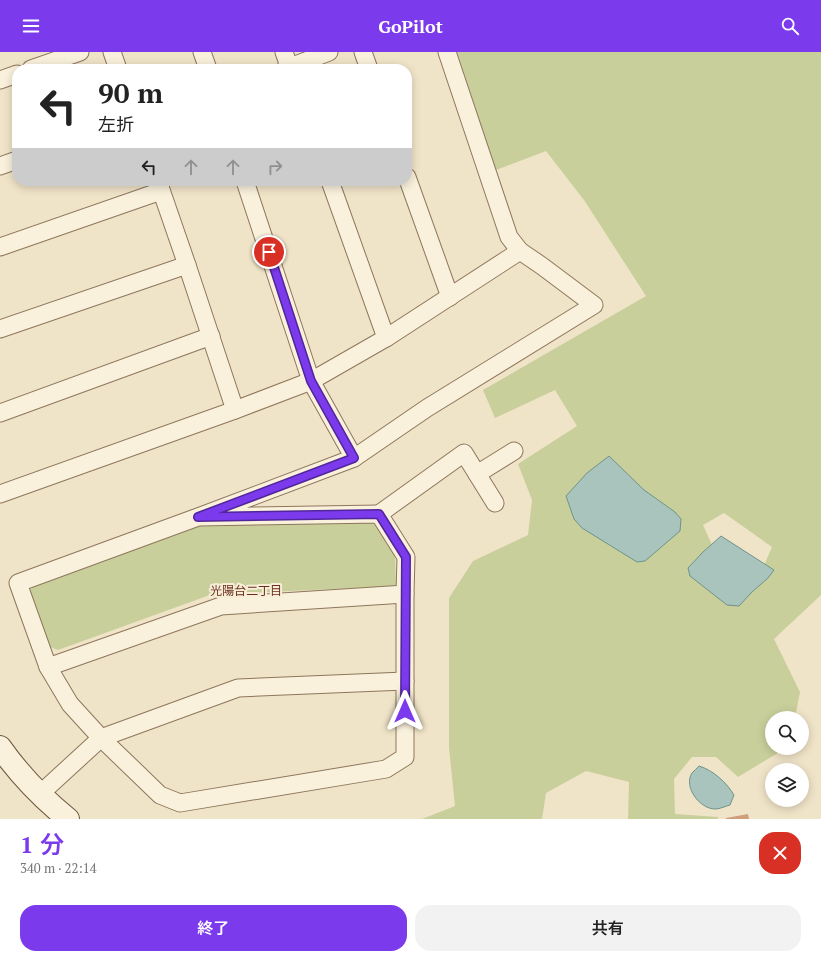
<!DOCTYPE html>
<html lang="ja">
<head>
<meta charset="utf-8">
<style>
	:root { --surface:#fff; --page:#f2f2f2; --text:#222; --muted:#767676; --accent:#7c3aed }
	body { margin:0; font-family:"PT Serif","Noto Sans JP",serif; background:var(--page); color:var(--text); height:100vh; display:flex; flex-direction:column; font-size:15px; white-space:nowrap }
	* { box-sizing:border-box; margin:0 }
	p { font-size:13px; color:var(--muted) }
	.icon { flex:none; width:22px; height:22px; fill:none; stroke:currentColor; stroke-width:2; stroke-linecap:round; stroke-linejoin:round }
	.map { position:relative; height:767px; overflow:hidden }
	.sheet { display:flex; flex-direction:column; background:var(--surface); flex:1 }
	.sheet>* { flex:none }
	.top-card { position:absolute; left:12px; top:12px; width:400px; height:122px; border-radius:16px; box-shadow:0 2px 10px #0003; background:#fff; color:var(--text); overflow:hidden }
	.controls { position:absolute; left:765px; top:659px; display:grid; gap:8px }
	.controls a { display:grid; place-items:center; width:44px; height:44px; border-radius:50%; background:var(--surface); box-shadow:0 2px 10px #0003; font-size:20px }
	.pin { position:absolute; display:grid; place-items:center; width:34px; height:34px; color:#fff; margin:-17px; border:2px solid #fff; border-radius:50%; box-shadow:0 1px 4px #0007 }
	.me { position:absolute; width:44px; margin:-22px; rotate:0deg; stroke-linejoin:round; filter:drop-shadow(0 0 3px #0008) }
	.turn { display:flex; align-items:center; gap:14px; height:84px; padding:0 20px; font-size:18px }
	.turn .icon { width:52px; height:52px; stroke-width:2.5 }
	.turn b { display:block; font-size:28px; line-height:34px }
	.lanes { display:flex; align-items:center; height:38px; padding:0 20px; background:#0003; justify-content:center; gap:20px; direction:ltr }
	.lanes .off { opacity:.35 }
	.round { display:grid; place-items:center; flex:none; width:42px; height:42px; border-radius:16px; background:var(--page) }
	.summary { display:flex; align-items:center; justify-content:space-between; height:68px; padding:0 20px }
	h1 { font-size:24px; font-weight:600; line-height:30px; color:var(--accent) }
	.cta { display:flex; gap:8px; margin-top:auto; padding:8px 20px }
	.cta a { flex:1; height:46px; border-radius:16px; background:var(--accent); color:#fff; font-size:16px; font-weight:600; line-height:46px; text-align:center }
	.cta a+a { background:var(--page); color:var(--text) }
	header { display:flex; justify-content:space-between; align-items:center; height:52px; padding:0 20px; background:var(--accent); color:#fff; font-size:18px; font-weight:600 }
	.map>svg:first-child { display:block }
	.green { fill:#c9cf9b; fill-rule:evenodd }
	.water { fill:#a9c4bc; stroke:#6f938a }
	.building { fill:#cf9f7d }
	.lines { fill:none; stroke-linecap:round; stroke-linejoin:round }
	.street-casing { stroke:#8d765c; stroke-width:19 }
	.secondary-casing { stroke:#6f573f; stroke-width:24 }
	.street { stroke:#faf1dc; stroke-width:17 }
	.secondary { stroke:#faf1dc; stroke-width:22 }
	.route-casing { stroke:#51269a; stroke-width:10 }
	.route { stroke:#7c3aed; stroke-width:7 }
	.labels { text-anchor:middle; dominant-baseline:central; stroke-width:4; stroke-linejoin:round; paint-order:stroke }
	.neighbourhood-label { font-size:12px; fill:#6b2e1e; stroke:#f7eed8 }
</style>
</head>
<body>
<header><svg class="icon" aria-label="menu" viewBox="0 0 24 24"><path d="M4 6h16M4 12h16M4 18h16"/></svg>GoPilot<svg class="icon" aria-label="search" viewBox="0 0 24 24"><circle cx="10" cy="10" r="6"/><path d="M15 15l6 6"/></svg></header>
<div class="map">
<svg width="821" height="767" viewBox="0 0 821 767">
	<rect width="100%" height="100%" fill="#f0e4c8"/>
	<g class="green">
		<path d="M457 0H821V543L774 587 800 640 795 666H772V696H786L738 725 716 705H692L674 727 675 762 718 765V767H628L629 730 586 719 546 741 542 767H422L455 754 449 696V546L473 509 528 483 532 448 518 412 577 374 555 338 495 366 483 338 646 244 584 148 546 99 496 118ZM724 461 772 495 759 525 713 495 703 473Z"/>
		<polygon points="370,470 377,474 395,502 396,534 210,543 58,598 50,595 29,540 35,532 197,473"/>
	</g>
	<g class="water">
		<polygon points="609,404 644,438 675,460 681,467 680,479 645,509 637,510 582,476 574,467 566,444 587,421"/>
		<polygon points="721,484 774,518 768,526 752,540 739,554 727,553 690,524 688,516 703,500"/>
		<path d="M699 714C713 718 727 731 734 743L730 753C726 754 720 757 715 757 700 757 683 735 692 721 694 719 697 716 699 714Z"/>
	</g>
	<polygon class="building" points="748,762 749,767 726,767 726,766"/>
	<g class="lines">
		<defs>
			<g id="street">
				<polyline points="112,0 118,17"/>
				<polyline points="202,0 208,17"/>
				<polyline points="284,0 290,17"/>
				<polyline points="363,0 369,17"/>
				<polyline points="31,17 80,0"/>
				<polyline points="285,17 329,0"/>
				<polyline points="0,28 17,22"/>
				<polyline points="0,114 17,108"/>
				<polyline points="407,125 450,245"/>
				<polyline points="158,129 187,213 235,358"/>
				<polyline points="245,129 311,329 354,406"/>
				<polyline points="330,129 386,286"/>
				<polyline points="0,195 161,139"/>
				<polyline points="0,277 187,213"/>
				<polyline points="0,361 211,284"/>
				<polyline points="477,422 514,399"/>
				<polyline points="0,442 235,358 311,329 386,286 520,199"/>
				<polyline points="379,462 464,401 495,451"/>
				<polyline points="198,465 379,462 406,505 405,542 405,705 386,717 180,751 160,743 101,686 70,652 48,615 18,531 198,465 354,406 427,356 594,253 542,214 520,199 509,185 447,0"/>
				<polyline points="48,615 221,554 405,542"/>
				<polyline points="40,742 101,686 238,636 405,629"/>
			</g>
			<path id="secondary" d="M0 695C19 722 42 746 68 767"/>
		</defs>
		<use href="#street" class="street-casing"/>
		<use href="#secondary" class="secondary-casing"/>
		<use href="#street" class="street"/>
		<use href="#secondary" class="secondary"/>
	</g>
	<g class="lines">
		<defs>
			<polyline id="route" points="269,200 311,329 354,406 198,465 379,462 406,505 405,659"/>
		</defs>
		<use href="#route" class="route-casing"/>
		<use href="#route" class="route"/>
	</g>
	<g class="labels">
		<g class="neighbourhood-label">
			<text x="246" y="538">光陽台二丁目</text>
		</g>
	</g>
</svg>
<div class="controls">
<a><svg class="icon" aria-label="search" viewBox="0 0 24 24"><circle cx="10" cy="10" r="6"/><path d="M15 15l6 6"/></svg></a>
<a><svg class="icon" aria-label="layers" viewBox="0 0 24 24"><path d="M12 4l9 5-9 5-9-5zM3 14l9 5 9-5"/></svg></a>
</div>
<div class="pin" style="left:269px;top:200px;background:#d93025"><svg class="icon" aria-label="arrive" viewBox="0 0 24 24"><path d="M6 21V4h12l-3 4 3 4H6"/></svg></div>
<svg class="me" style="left:405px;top:659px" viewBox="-20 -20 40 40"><path d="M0-17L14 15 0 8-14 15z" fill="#7c3aed" stroke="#fff" stroke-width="4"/></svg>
<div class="top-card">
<div class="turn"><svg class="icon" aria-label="left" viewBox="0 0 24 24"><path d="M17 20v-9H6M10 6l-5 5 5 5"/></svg><div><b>90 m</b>左折</div></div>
<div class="lanes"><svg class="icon" aria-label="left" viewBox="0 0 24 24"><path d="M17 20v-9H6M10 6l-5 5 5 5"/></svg><svg class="icon off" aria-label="ahead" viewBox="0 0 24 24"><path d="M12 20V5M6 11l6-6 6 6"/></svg><svg class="icon off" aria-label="ahead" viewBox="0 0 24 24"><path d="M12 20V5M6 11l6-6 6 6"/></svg><svg class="icon off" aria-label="right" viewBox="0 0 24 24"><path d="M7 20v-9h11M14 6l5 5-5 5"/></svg></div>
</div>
</div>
<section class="sheet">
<div class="summary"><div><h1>1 分</h1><p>340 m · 22:14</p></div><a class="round" style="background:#d93025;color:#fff"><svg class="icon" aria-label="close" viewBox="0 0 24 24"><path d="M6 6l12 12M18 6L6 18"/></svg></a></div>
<div class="cta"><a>終了</a><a>共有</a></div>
</section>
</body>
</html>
